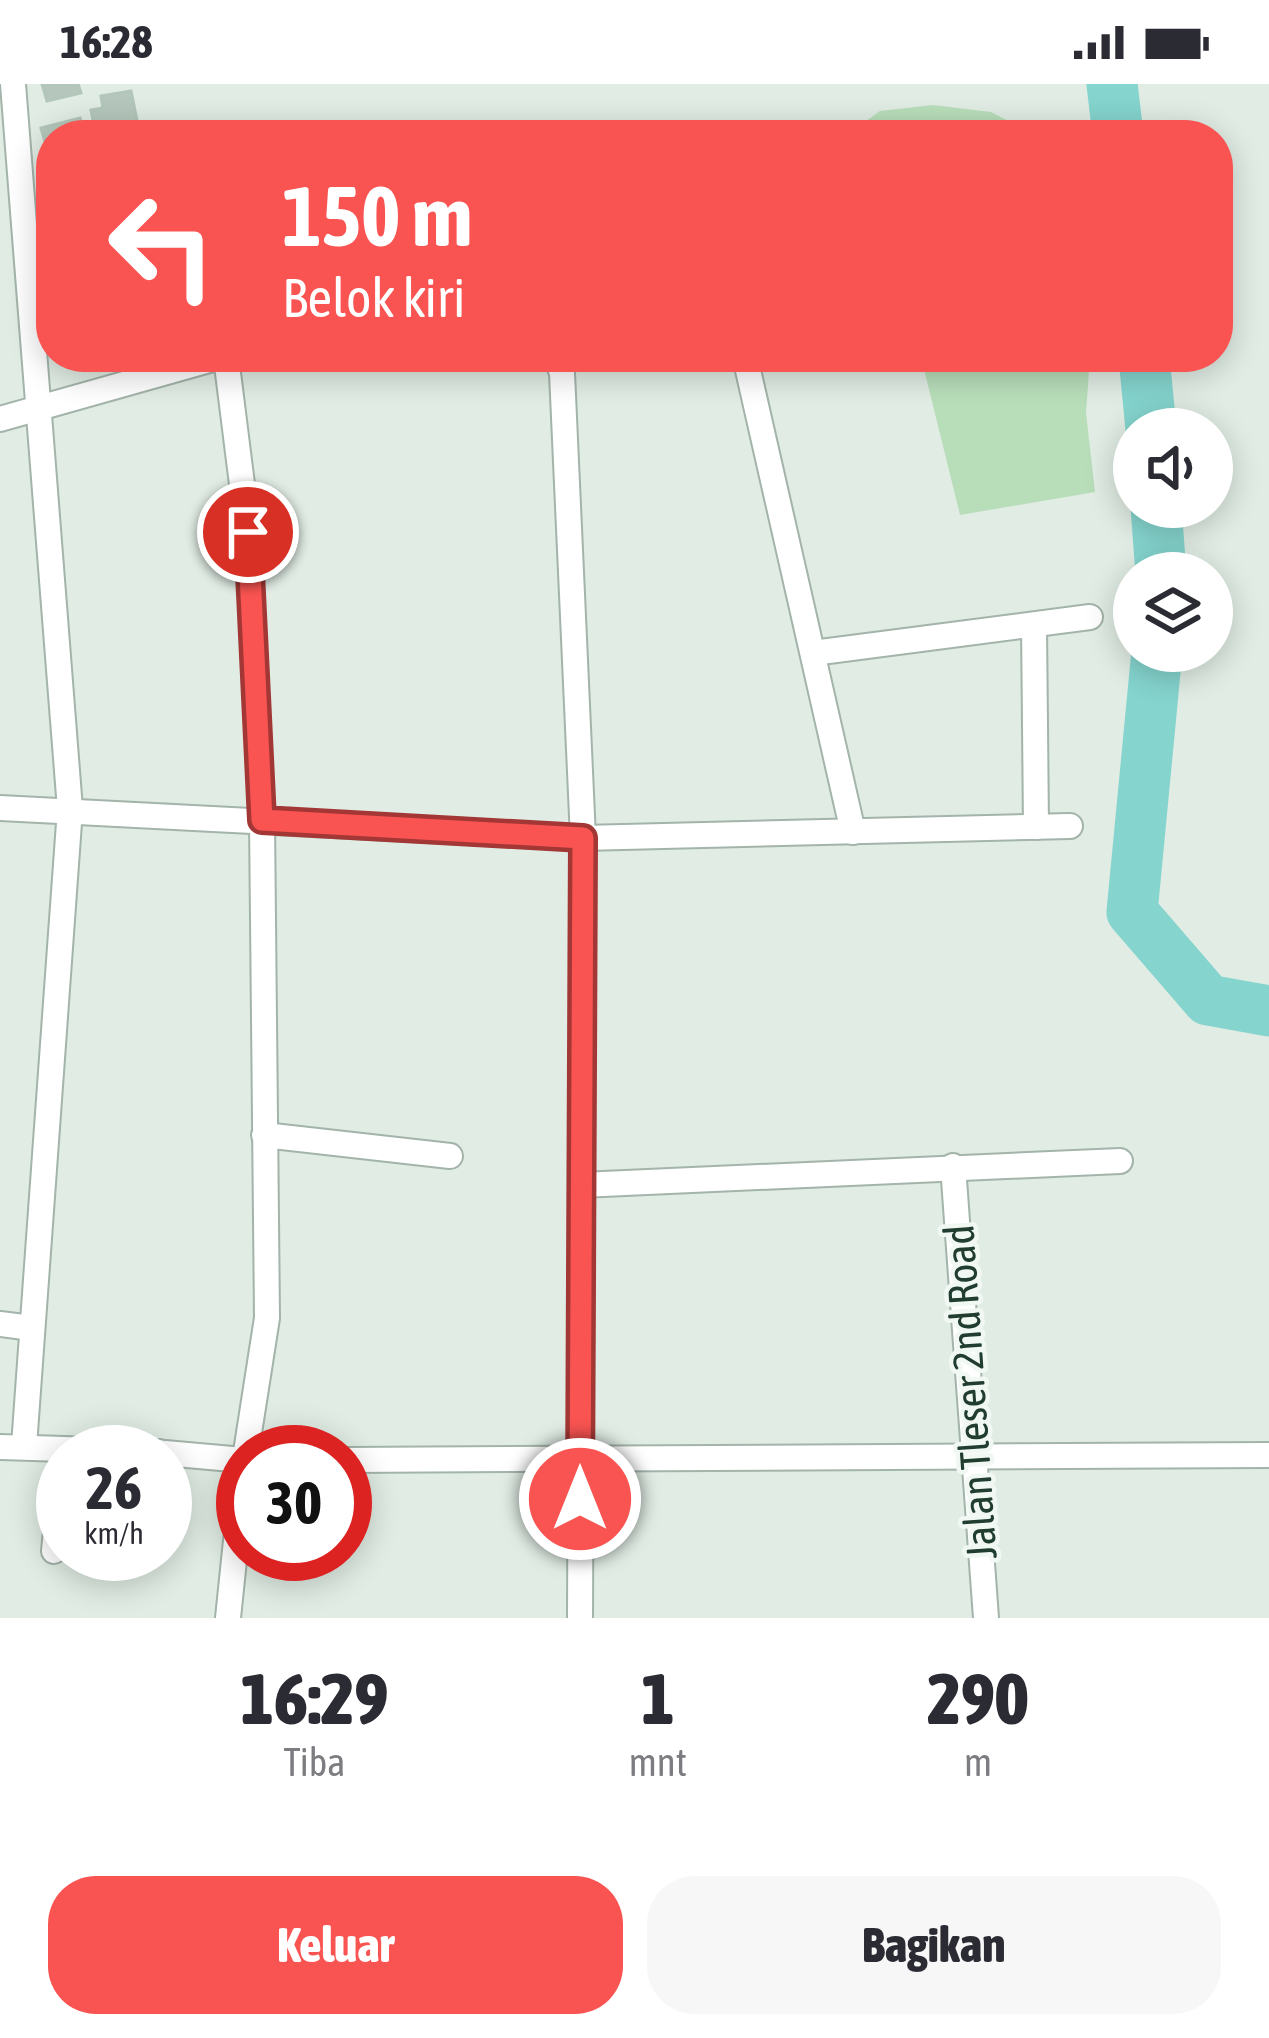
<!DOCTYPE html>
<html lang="id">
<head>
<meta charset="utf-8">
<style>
	:root { --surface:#fff; --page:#f7f7f7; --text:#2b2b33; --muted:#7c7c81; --accent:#f95451 }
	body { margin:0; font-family:"Asap Condensed",sans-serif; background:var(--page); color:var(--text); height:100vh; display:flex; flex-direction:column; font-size:45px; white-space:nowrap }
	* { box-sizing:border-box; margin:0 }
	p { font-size:39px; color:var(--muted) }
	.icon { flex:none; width:66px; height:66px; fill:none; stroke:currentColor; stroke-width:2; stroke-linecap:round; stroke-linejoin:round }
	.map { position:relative; height:1534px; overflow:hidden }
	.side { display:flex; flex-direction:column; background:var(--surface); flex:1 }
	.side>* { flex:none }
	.banner { position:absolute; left:36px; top:36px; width:1197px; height:252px; border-radius:48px; box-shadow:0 6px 30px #0003; background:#f95451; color:#fff; overflow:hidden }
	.fabs { position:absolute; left:1113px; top:324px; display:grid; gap:24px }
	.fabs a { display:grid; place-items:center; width:120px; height:120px; border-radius:50%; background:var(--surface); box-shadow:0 6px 30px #0003; font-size:60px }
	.speed { position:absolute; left:36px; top:1341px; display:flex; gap:24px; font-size:60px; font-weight:700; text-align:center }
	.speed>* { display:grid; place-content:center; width:156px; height:156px; border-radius:50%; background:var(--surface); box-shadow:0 6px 30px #0003; line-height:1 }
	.speed small { font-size:30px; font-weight:400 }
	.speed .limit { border:18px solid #d22; background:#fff; color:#111 }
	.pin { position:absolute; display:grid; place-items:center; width:102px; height:102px; color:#fff; margin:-51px; border:6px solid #fff; border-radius:50%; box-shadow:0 3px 12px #0007 }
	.me { position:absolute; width:132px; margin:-66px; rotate:0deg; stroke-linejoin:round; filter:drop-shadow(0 0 9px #0008) }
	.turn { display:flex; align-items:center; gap:42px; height:252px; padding:0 48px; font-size:54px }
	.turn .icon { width:156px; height:156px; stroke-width:2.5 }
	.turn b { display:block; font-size:84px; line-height:102px }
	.eta { display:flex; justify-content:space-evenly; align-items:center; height:204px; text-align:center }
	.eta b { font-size:72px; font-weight:800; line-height:84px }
	.cta { display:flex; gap:24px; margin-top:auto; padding:24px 48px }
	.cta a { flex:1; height:138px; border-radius:48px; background:var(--accent); color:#fff; font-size:48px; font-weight:800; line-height:138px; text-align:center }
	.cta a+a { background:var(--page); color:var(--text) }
	.status { display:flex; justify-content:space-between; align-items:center; height:84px; padding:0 60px; background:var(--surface); direction:ltr }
	.status svg { height:33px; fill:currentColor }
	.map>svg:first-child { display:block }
	.green { fill:#b8deb9 }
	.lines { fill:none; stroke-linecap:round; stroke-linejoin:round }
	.river { stroke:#85d4ce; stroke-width:51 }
	.building { fill:#b5c7bc; stroke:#b2c6b9; stroke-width:3 }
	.street-casing { stroke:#a3b4aa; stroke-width:28 }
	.street { stroke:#fff; stroke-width:24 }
	.route-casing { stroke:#a23735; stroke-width:30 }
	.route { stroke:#f95451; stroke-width:21 }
	.labels { text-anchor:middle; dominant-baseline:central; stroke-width:9; stroke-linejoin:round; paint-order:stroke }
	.street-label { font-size:42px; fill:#203d2f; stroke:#f1f8f3 }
</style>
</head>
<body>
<div class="status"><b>16:28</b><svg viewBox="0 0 49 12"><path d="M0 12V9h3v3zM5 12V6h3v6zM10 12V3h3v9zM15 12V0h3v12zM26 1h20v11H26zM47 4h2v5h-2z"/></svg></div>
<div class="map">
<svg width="1269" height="1534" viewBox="0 0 1269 1534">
	<rect width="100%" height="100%" fill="#e0ece4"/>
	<g class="green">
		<polygon points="933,21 991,28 1035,51 847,51 880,27"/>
		<polygon points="921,273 1090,273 1086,329 1095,408 960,431"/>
	</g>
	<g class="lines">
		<g class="river">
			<polyline points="1112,0 1118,51"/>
			<polyline points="1144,273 1151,345"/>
			<polyline points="1156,423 1161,489"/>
			<polyline points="1157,567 1132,828 1208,916 1269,927"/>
		</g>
	</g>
	<g class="building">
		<polygon points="42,0 78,0 81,9 47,17"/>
		<polygon points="131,7 139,46 96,51 91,26 103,24 101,12"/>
		<polygon points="80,34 85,51 51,51 48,68 41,44"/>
	</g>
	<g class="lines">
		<defs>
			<g id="street">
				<polyline points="13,0 70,725 24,1362"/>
				<polyline points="226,273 248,448 262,736 267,1234 246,1368"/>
				<polyline points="556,273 562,289 583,754 580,1534"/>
				<polyline points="745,273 853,748"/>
				<polyline points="0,335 220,273"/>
				<polyline points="1034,541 1036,743"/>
				<polyline points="813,569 1090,533"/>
				<polyline points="0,724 583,754 1070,742"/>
				<polyline points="264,1051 450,1072"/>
				<polyline points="953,1082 986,1534"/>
				<polyline points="581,1101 1120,1077"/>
				<polyline points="0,1240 32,1244"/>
				<polyline points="0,1363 159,1368"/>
				<polyline points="165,1369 243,1376"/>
				<polyline points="345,1376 1269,1371"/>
				<polyline points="54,1467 63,1375"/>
				<polyline points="228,1534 243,1389"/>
			</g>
		</defs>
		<use href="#street" class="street-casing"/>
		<use href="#street" class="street"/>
	</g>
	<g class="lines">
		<defs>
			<polyline id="route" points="248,448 262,736 583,754 580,1415"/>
		</defs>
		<use href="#route" class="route-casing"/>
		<use href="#route" class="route"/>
	</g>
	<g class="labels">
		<g class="street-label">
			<text transform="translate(970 1308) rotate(-94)">Jalan Tleser 2nd Road</text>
		</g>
	</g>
</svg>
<div class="fabs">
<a><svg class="icon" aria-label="sound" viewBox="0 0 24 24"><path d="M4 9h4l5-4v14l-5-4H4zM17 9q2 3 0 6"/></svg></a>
<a><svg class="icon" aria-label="layers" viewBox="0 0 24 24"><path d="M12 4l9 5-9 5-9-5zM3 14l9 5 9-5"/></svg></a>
</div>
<div class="speed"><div>26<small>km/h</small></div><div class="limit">30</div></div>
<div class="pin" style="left:248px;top:448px;background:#d93025"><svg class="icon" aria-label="arrive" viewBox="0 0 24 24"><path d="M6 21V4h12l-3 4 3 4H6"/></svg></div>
<svg class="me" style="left:580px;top:1415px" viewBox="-20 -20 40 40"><circle r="17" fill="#f95451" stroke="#fff" stroke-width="3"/><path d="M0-11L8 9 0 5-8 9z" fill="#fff"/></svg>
<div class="banner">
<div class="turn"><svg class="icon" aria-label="left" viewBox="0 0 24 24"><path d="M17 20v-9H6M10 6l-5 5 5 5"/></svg><div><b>150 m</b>Belok kiri</div></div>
</div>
</div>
<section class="side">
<div class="eta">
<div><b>16:29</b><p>Tiba</p></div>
<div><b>1</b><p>mnt</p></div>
<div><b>290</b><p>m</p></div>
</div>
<div class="cta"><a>Keluar</a><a>Bagikan</a></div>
</section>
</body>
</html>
